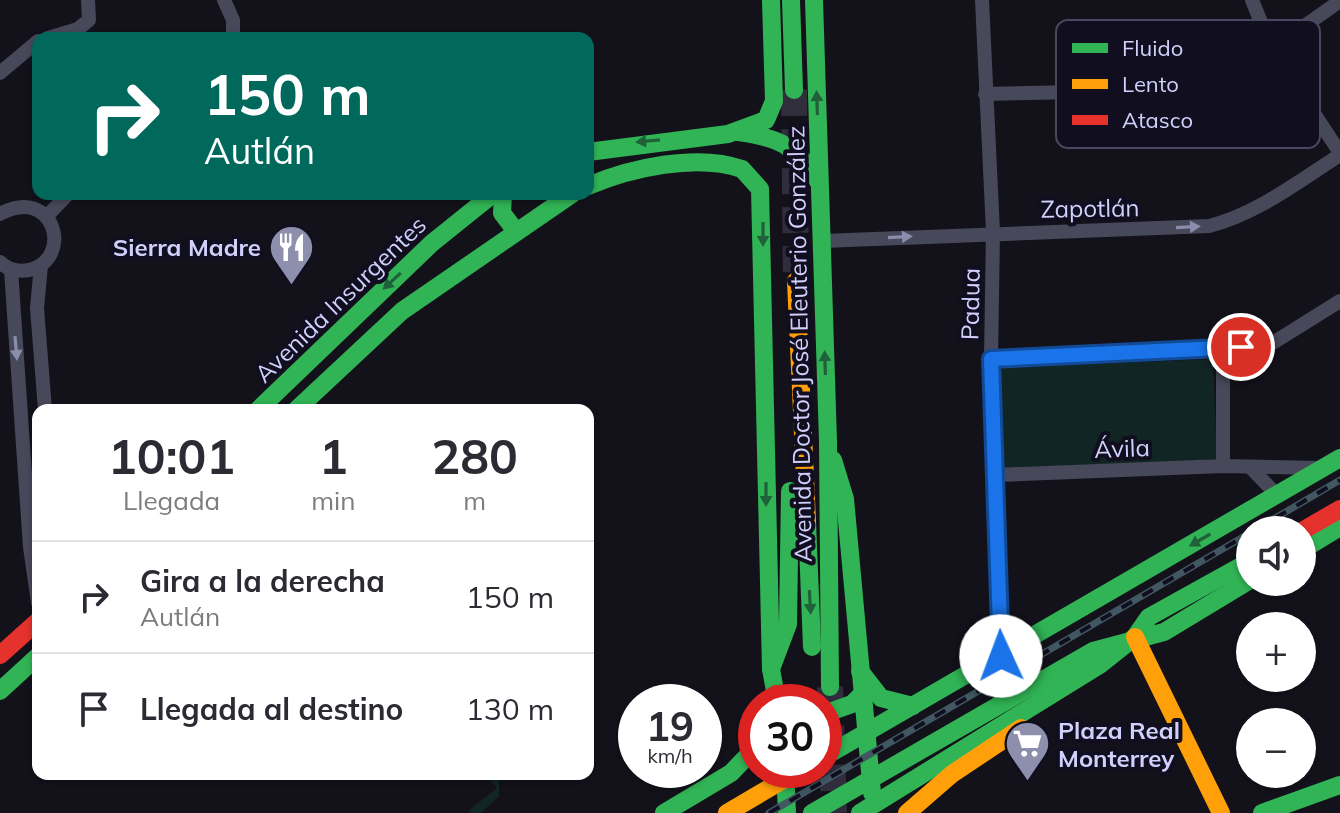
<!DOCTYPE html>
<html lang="es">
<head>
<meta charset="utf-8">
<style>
	:root { --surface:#fff; --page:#f2f2f3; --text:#2b2b33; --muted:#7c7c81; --line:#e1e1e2 }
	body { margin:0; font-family:Mulish,sans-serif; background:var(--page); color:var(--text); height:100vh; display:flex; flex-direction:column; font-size:30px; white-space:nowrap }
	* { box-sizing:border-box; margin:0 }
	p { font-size:26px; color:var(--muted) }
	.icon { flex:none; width:44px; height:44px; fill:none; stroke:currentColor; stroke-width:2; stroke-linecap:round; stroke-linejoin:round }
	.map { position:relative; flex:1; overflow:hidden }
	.panel { position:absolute; left:32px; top:404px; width:562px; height:376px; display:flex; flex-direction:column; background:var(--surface); border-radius:16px; box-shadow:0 2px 6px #0004 }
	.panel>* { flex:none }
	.top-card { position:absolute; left:32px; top:32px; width:562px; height:168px; border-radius:16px; box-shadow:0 2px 6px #0004; background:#00695c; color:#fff; overflow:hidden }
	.controls { position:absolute; left:1236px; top:516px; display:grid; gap:16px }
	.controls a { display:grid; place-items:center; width:80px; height:80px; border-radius:50%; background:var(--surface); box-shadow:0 2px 6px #0004; font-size:40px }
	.speed { position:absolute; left:618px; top:684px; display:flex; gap:16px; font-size:40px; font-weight:700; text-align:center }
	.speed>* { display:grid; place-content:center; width:104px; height:104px; border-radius:50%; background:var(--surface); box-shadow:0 2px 6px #0004; line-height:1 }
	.speed small { font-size:20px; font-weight:400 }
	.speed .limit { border:12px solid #d22; background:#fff; color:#111 }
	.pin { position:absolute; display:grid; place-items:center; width:68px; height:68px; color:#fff; margin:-34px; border:4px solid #fff; border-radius:50%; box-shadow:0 2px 8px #0007 }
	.me { position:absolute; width:88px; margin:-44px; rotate:358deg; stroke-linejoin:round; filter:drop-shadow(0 0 6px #0008) }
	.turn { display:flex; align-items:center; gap:28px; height:168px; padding:0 40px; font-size:36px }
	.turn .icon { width:104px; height:104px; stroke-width:2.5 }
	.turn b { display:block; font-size:56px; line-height:68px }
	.eta { display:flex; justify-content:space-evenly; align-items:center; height:136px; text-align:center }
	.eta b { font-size:48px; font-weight:700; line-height:56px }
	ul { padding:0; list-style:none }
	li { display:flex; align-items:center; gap:24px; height:112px; padding:0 40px; border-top:2px solid var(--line) }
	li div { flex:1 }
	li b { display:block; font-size:30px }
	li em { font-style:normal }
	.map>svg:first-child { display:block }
	.green { fill:#122525 }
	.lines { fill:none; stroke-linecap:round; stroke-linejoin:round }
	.highway-tunnel { stroke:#302e3d; stroke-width:26; stroke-dasharray:26 13; stroke-linecap:butt }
	.street { stroke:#48485b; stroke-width:14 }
	.fast { stroke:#30b455; stroke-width:18 }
	.slow { stroke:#ff9f0a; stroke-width:18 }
	.jam { stroke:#e5322d; stroke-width:18 }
	.rail-casing { stroke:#415762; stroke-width:7 }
	.rail { stroke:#100e1f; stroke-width:4; stroke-dasharray:12; stroke-linecap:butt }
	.oneway { fill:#20613a }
	.oneway2 { fill:#8c8cab }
	.route-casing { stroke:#114b97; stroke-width:20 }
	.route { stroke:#1a73e8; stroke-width:14 }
	.labels { text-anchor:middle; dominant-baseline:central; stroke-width:8; stroke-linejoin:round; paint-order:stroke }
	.street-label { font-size:24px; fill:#d1d0fb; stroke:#100e1f }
	.poi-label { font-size:24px; font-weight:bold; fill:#d1d0fb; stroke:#100e1f; text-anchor:end }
	.key { fill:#100e1f; stroke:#4a4861; stroke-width:2 }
	.key-label { font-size:22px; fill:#d1d0fb }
</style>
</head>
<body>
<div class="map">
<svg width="1340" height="813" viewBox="0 0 1340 813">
	<rect width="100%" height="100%" fill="#13121b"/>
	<g class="green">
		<polygon points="1213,359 1217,459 1000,472 998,368"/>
		<polygon points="486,774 499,777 499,796 481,813 471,813 469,810 497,788"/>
	</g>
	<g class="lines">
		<g class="highway-tunnel">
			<polyline points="794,90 796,281"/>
			<polyline points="830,687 834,813"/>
		</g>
		<g class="street">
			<polyline points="224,0 233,20 233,38"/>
			<polyline points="982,0 993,232 991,359 1001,656"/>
			<polyline points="1252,0 1272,49 1340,153"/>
			<polyline points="48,38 78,29 89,20 88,0"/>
			<polyline points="0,73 38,41"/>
			<polyline points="985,94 1175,90 1210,85 1272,49 1340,1"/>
			<path d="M0 214C54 184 75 259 29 270 17 272 8 270 0 262"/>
			<polyline points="47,216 68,194"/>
			<path d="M822 241 1209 226C1257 214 1299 181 1340 155"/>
			<polyline points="41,265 37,308 45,410"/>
			<polyline points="11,270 30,547 38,603"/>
			<polyline points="991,359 1271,344 1340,301"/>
			<polyline points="1223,466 1223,348"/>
			<polyline points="1250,467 1277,495"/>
			<polyline points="996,475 1223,466 1319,468"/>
		</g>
		<g class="fast">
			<polyline points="791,0 794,90"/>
			<polyline points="814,0 828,441 830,687"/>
			<path d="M738 132C777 137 798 146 818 181"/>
			<polyline points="588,152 728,134 766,120 774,101 771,0"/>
			<path d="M588 186C630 168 697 153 742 169L760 189 771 669 777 702"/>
			<polyline points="503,194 502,213 515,230"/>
			<polyline points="258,410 432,243 493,194"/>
			<polyline points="296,410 402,311 572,194"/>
			<polyline points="833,460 845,499 872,793"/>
			<polyline points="807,521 812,647"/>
			<polyline points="1302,550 1340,527"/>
			<polyline points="771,669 788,624 790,491"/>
			<polyline points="860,671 881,698 913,706"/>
			<polyline points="0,691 38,656"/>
			<polyline points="824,714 852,704 862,694"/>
			<polyline points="824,757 1340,458"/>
			<polyline points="785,770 787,813"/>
			<polyline points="664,813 731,773 756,747"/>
			<polyline points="812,813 1093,651 1164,632 1250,580"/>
			<polyline points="860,813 1101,664 1135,637 1149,617 1250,561"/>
			<polyline points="1262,813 1340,785"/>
		</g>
		<g class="slow">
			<polyline points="796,281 807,521"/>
			<polyline points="1135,637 1221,813"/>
			<polyline points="727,813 800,770"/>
			<polyline points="907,813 952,774 1021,728"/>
		</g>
		<g class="jam">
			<polyline points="1302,531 1340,509"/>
			<polyline points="0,655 38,621"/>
			<polyline points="773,702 776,694"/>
		</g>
		<defs>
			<g id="rail">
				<polyline points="1255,530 1340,480"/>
				<polyline points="769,813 1250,533"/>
			</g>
		</defs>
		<use href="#rail" class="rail-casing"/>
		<use href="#rail" class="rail"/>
	</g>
	<defs><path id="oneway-solid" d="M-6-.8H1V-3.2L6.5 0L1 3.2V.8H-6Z" transform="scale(2)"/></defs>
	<g class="oneway">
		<use href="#oneway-solid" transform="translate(817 103) rotate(-92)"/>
		<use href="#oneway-solid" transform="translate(648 141) rotate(175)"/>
		<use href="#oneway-solid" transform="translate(763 234) rotate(90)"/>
		<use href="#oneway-solid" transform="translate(392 281) rotate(137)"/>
		<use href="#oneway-solid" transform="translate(825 363) rotate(-92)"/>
		<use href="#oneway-solid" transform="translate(766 494) rotate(90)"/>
		<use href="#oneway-solid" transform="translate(1200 540) rotate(150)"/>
		<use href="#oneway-solid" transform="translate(810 602) rotate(87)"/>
	</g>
	<g class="oneway2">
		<use href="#oneway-solid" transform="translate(1188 227) rotate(-3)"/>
		<use href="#oneway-solid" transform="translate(900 237) rotate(-3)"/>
		<use href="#oneway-solid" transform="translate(16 348) rotate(85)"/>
	</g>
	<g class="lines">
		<defs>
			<polyline id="route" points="1001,656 991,359 1241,347"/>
		</defs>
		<use href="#route" class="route-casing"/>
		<use href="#route" class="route"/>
	</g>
	<defs>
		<symbol id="restaurant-pin" viewBox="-11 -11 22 30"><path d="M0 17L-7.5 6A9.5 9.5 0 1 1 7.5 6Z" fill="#8e8ead" stroke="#100e1f"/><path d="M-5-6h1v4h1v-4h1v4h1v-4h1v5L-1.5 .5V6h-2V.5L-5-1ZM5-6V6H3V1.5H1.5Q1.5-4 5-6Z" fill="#fff"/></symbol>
		<symbol id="supermarket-pin" viewBox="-11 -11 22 30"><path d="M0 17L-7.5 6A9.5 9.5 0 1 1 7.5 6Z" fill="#8e8ead" stroke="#100e1f"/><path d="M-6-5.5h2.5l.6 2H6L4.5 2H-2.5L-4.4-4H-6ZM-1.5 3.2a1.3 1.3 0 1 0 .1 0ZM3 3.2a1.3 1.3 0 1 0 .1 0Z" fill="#fff"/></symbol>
	</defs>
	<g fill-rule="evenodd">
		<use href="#restaurant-pin" x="266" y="222" width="51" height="69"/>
		<use href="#supermarket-pin" x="1002" y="718" width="51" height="69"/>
	</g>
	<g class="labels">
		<g class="street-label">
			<text transform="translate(1090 208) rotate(-1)">Zapotlán</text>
			<text transform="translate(340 299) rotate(-44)">Avenida Insurgentes</text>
			<text transform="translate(970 304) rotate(-89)">Padua</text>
			<text transform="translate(799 344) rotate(-91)">Avenida Doctor José Eleuterio González</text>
			<text transform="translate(1122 448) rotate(-2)">Ávila</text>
		</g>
		<g class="poi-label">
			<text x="261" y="247">Sierra Madre</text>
			<text x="1058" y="730" text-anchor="start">Plaza Real<tspan x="1058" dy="28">Monterrey</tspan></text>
		</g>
	</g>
	<rect x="1056" y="20" width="264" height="128" rx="12" class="key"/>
	<rect x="1072" y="43" width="36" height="10" fill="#30b455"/>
	<rect x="1072" y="79" width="36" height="10" fill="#ff9f0a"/>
	<rect x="1072" y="115" width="36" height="10" fill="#e5322d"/>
	<g class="key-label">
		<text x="1122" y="56">Fluido</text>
		<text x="1122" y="92">Lento</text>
		<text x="1122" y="128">Atasco</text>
	</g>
</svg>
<div class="controls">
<a><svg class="icon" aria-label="sound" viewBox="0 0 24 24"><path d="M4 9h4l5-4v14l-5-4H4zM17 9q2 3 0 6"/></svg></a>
<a>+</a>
<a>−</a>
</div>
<div class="speed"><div>19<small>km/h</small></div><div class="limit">30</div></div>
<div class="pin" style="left:1241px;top:347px;background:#d93025"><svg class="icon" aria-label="arrive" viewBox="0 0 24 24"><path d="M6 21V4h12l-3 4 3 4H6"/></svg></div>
<svg class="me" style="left:1001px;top:656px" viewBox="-20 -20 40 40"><circle r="19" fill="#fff"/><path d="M0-13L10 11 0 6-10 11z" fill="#1a73e8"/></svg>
<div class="top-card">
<div class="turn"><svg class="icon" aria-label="right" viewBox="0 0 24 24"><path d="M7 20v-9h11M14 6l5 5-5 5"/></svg><div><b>150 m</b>Autlán</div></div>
</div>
<section class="panel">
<div class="eta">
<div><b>10:01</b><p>Llegada</p></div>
<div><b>1</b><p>min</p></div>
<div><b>280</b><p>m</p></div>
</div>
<ul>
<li><svg class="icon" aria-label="right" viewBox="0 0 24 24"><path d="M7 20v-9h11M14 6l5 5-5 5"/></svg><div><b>Gira a la derecha</b><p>Autlán</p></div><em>150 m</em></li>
<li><svg class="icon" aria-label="arrive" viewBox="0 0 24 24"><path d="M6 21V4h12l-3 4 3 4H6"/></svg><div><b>Llegada al destino</b></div><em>130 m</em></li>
</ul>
</section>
</div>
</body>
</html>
